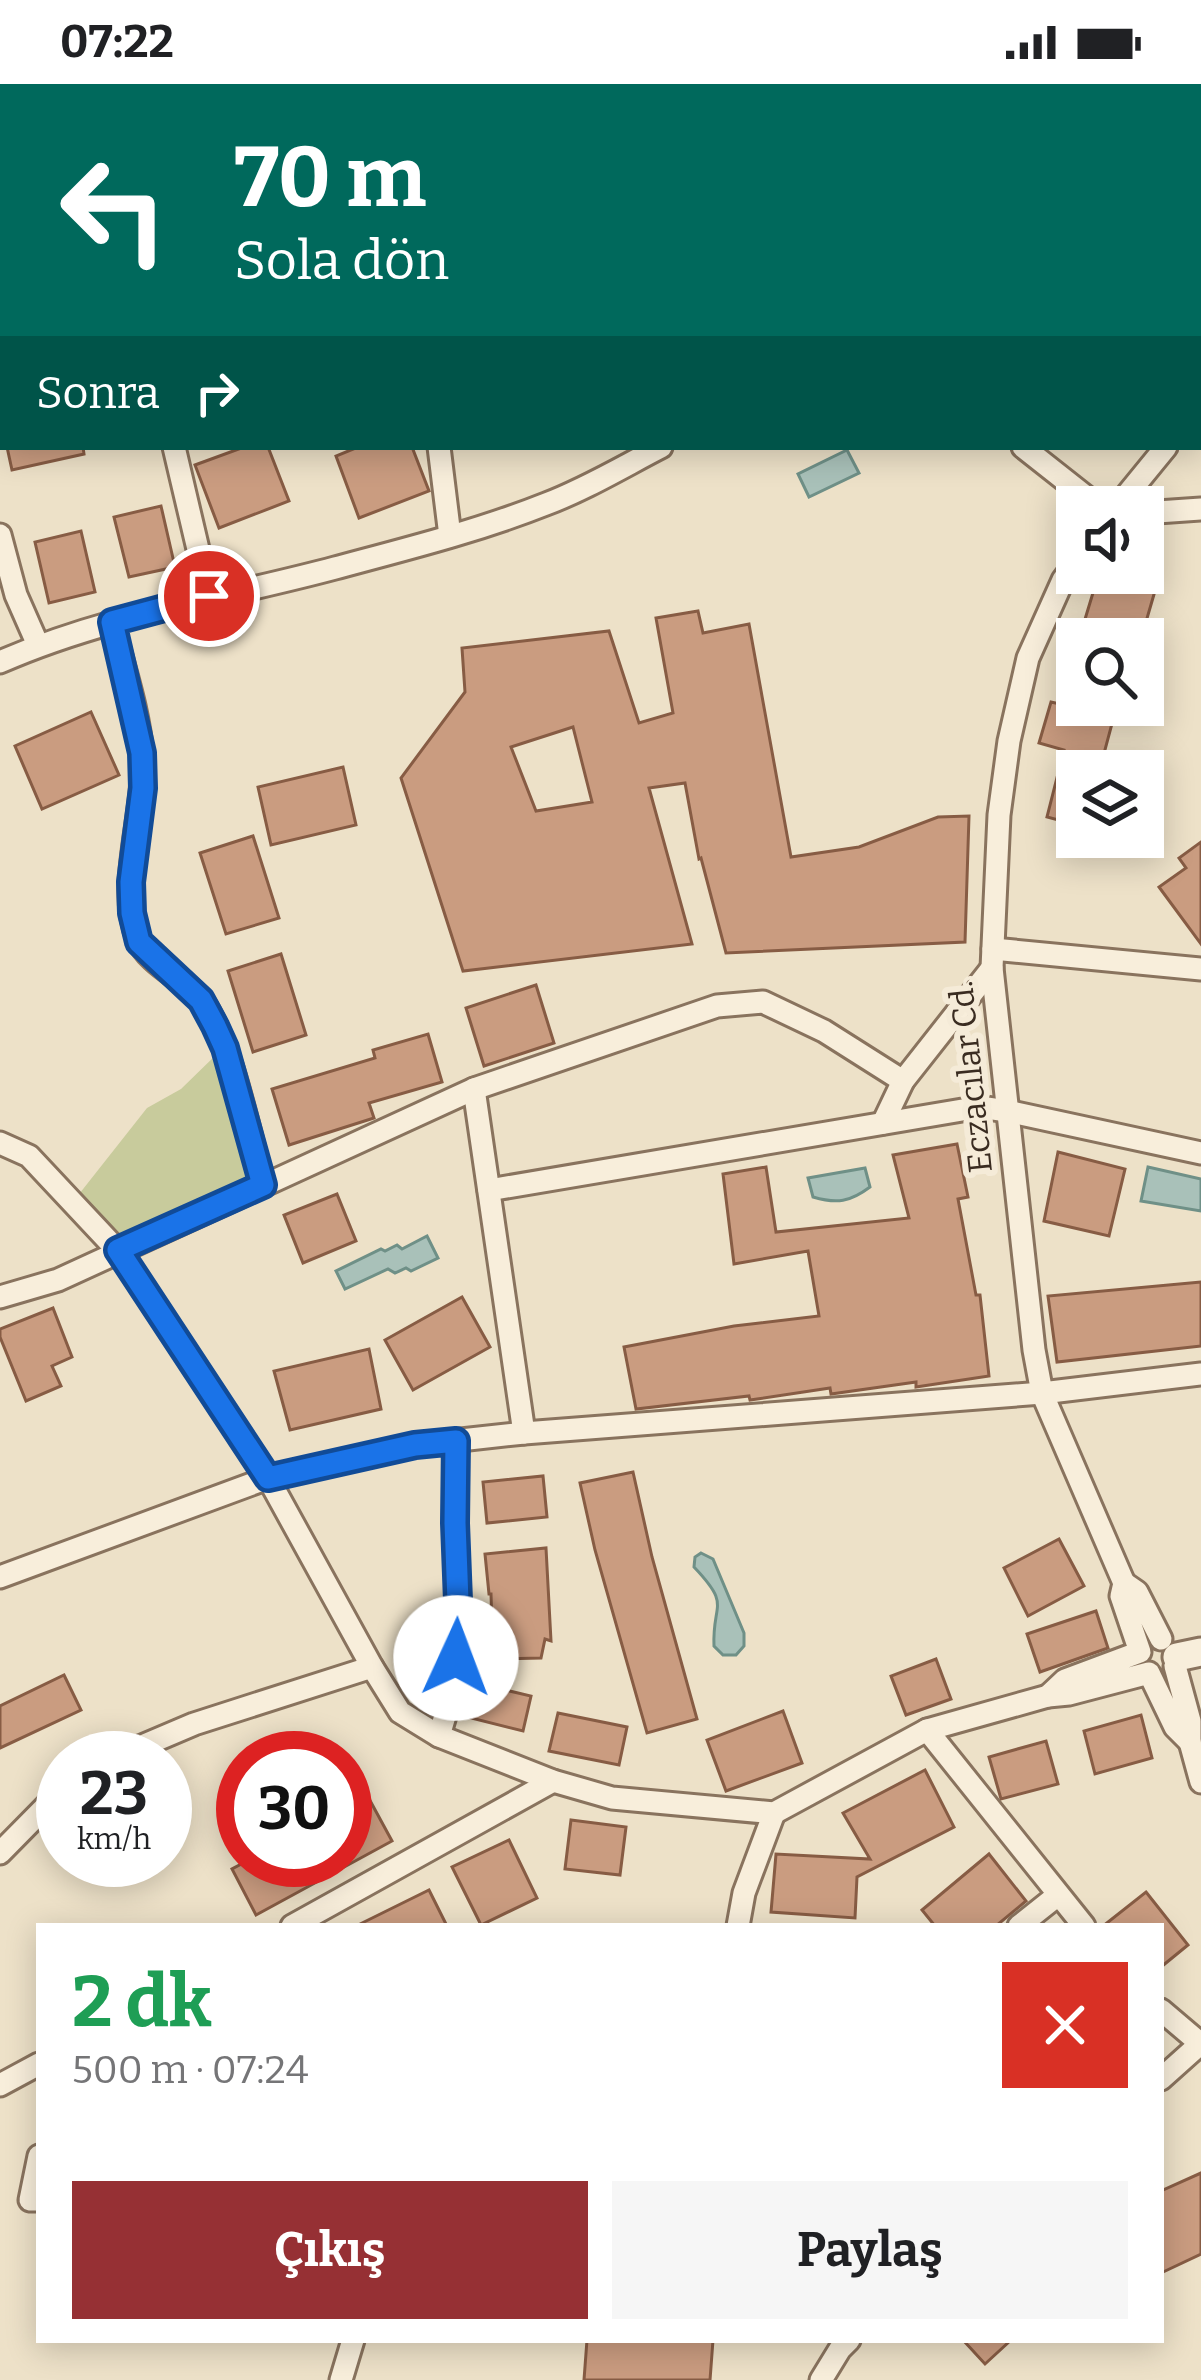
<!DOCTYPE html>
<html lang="tr">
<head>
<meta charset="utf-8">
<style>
	:root { --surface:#fff; --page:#f6f6f6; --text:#202124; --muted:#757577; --accent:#963034 }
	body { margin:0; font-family:Bitter,serif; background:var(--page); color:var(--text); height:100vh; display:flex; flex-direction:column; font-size:45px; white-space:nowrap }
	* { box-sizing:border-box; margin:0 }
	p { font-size:39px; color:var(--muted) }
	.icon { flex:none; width:66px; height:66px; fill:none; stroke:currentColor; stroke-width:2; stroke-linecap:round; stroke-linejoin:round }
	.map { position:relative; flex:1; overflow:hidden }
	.panel { position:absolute; left:36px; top:1839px; width:1128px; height:420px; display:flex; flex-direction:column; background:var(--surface); border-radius:0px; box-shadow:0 6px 30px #0003 }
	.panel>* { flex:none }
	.top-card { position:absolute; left:0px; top:0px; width:1203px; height:366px; box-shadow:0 6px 30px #0003; background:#00695c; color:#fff; overflow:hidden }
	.controls { position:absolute; left:1056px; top:402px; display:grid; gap:24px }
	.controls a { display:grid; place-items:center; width:108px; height:108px; border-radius:0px; background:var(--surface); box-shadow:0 6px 30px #0003; font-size:60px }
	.speed { position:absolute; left:36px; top:1647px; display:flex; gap:24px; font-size:60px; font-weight:700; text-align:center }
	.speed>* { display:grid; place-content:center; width:156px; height:156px; border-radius:50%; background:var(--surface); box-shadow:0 6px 30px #0003; line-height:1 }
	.speed small { font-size:30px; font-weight:400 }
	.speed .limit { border:18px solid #d22; background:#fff; color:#111 }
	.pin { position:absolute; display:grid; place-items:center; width:102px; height:102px; color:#fff; margin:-51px; border:6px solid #fff; border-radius:50%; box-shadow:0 3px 12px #0007 }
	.me { position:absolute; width:132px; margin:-66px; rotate:2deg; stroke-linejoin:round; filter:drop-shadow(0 0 9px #0008) }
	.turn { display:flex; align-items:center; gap:42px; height:252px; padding:0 36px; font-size:54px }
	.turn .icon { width:156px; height:156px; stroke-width:2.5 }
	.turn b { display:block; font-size:84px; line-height:102px }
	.then { display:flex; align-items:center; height:114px; padding:0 36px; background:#0003; gap:24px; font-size:45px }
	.round { display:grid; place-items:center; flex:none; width:126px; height:126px; border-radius:0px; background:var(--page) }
	.head { display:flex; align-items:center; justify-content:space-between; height:204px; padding:0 36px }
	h1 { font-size:72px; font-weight:700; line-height:90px; color:#1e9e55 }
	.action { display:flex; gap:24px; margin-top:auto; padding:24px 36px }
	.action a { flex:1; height:138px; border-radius:0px; background:var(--accent); color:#fff; font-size:48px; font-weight:700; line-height:138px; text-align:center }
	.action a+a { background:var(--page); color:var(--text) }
	.status { display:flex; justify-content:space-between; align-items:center; height:84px; padding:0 60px; background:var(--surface); direction:ltr }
	.status svg { height:33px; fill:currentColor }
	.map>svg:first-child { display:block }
	.green { fill:#c8cb9c }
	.water { fill:#a9c1b9; stroke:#6f9087; stroke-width:3 }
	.building { fill:#ca9c80; stroke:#875c44; stroke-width:3; fill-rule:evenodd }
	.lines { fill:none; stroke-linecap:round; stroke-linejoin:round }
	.minor-casing { stroke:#89735e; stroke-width:27 }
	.tertiary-casing { stroke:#89735e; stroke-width:33 }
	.minor { stroke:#f8eedb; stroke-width:21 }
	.tertiary { stroke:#f8eedb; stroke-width:27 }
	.route-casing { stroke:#114b97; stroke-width:30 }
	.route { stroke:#1a73e8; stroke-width:21 }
	.labels { text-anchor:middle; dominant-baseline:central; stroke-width:12; stroke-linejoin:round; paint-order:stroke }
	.street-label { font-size:33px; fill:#3a2c21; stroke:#f5ebd8 }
</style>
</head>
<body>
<div class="status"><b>07:22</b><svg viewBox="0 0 49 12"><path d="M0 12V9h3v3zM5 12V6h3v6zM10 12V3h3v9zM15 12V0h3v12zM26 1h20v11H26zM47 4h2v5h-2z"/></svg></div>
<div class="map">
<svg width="1201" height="2296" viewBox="0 0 1201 2296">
	<rect width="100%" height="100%" fill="#ede1c8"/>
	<polygon class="green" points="219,968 256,1098 120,1160 76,1114 147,1024 181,1005"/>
	<g class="water">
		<polygon points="847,366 859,389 809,413 798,390"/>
		<polygon points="1148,1083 1201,1095 1201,1127 1141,1117"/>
		<path d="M865 1084 870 1103C850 1118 837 1120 813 1113L808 1094Z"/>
		<polygon points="427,1152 438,1174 411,1187 406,1184 395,1189 388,1185 345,1205 336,1187 381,1165 385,1167 397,1161 402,1165"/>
		<path d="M701 1469 713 1475 744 1549V1562L736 1571H723L714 1562C712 1518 732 1523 694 1483L695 1473Z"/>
	</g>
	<g class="building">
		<polygon points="7,363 83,363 84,370 12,386"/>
		<polygon points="244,363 268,363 289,417 219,444 195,381"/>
		<polygon points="358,363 412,363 429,407 359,434 336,372"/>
		<polygon points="161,422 175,483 129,493 114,433"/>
		<polygon points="81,447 95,508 49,519 35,458"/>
		<polygon points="1099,489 1117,489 1157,500 1141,555 1079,555"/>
		<path d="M698 527 703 549 749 540 791 773 859 763 938 733 969 732 965 858 726 869 701 774 699 775 685 699 649 704 692 860 463 887 401 694 465 608 462 564 609 547 639 639 673 629 656 534ZM573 643 592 718 536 727 511 663Z"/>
		<polygon points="1073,576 1077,576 1077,621 1117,621 1102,677 1077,670 1077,741 1047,733 1064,666 1039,659 1051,618 1060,620"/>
		<polygon points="91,628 119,691 42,725 15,662"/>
		<polygon points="343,683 356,741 271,761 258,703"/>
		<polygon points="253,752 279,834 226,850 200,769"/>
		<polygon points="1201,758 1201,860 1159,803 1186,784 1179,774"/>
		<polygon points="281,870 306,951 253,968 228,887"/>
		<polygon points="536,901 554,959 484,982 466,924"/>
		<polygon points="428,950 442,998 369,1019 374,1034 289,1061 272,1005 375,974 373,966"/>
		<polygon points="957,1060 968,1113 958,1115 976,1211 980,1211 989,1292 916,1303 916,1298 831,1310 830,1304 750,1316 749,1312 636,1325 624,1263 734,1242 819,1232 808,1167 734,1180 723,1090 766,1083 776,1148 909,1134 893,1071"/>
		<polygon points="1058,1068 1125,1085 1109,1152 1044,1137"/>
		<polygon points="337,1110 356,1157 303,1179 284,1131"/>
		<polygon points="1201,1198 1201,1262 1057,1278 1048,1212"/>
		<polygon points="462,1213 490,1263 413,1306 385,1256"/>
		<polygon points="53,1224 72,1273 52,1282 61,1302 26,1317 0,1253 0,1245"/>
		<polygon points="369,1265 381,1325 290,1346 274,1287"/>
		<polygon points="633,1388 652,1473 697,1635 647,1649 595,1466 580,1399"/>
		<polygon points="543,1392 547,1433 487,1439 483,1398"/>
		<polygon points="1059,1455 1084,1502 1028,1532 1004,1484"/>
		<polygon points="546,1464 551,1557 545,1555 541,1574 493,1575 491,1510 489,1510 485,1470"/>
		<polygon points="1096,1527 1108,1564 1040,1588 1027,1550"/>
		<polygon points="936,1575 951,1615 906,1631 891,1592"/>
		<polygon points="64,1591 81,1626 0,1664 0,1622"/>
		<polygon points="480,1600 531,1612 523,1647 471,1634"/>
		<polygon points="783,1627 802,1679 726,1707 707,1656"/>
		<polygon points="558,1629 627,1643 619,1681 549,1667"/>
		<polygon points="1141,1631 1152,1674 1095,1690 1084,1647"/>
		<polygon points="1046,1657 1058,1700 1001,1715 989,1673"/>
		<polygon points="925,1686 954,1743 857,1793 855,1834 771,1828 776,1770 870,1775 843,1729"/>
		<polygon points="367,1711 392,1757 256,1831 232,1785 249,1776 345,1776 345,1723"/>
		<polygon points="571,1736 626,1743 620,1791 565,1785"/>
		<polygon points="509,1756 537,1814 481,1841 452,1783"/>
		<polygon points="989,1770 1026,1817 996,1842 935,1842 922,1826"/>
		<polygon points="429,1806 447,1842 356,1842"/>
		<polygon points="1146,1808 1188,1861 1161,1883 1161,1842 1103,1842"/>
		<polygon points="1201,2089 1201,2170 1161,2189 1161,2107"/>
		<polygon points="587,2256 713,2256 710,2296 584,2296"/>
		<polygon points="963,2256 1011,2256 985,2280"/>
	</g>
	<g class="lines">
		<defs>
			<g id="minor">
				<polyline points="264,0 266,3"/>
				<polyline points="822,0 822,3"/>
				<polyline points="498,3 506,0"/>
				<polyline points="0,5 3,5"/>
				<polyline points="1200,163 1201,163"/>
				<polyline points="1200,321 1201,320"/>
				<polyline points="174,363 209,512"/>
				<polyline points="439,363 450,452"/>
				<polyline points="1023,363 1099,423"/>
				<polyline points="1117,423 1166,363"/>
				<polyline points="1143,429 1201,425"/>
				<polyline points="0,451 16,511 38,561"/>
				<polyline points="1077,477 1063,496 1028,574 1009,657 999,731 992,884 1034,1266 1042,1309 1124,1499"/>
				<path d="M112 539C123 582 139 628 142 673 146 729 116 802 138 855 149 882 186 895 203 918 232 961 249 1049 263 1101"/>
				<path d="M0 578C107 531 223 514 335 484 406 465 478 447 546 420 586 405 624 382 661 363"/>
				<polyline points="993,865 1201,885"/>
				<polyline points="474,1005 524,1349"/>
				<polyline points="883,1039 903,997 992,884"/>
				<polyline points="0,1059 29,1072 118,1167 268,1394 372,1583 400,1628 439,1652 553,1697 612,1714 774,1729 927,1646 1048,1612"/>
				<polyline points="489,1106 980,1023 1007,1027 1201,1069"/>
				<polyline points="0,1213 58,1196 474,1005 717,922 763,918 824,947 903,997"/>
				<polyline points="0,1493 268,1394 415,1361 524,1349 1042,1309 1201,1290"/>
				<polyline points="1161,1555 1137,1508 1124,1499 1121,1512 1140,1568 1065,1596 1048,1612 1069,1610 1149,1589 1175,1643 1190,1658 1190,1637 1175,1582"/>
				<polyline points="927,1646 1084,1842"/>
				<polyline points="439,1652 453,1605 459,1543 455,1439 456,1357"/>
				<polyline points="1190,1658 1201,1698"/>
				<polyline points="114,1674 194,1640 372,1583"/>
				<polyline points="0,1769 63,1705"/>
				<polyline points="292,1842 553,1697"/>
				<polyline points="738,1842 744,1809 774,1729"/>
				<polyline points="1019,1842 1058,1811"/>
				<polyline points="1161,1926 1201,1960"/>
				<polyline points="1161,1995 1200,1960"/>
				<polyline points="0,2001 39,1980"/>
				<polyline points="39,2072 30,2116 39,2116"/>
				<polyline points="341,2296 353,2256"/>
				<polyline points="821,2296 840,2265 849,2256"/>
			</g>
			<polyline id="tertiary" points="1177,1573 1201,1568"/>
		</defs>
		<use href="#minor" class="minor-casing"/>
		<use href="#tertiary" class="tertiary-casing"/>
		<use href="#minor" class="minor"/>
		<use href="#tertiary" class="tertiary"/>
	</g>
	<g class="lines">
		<defs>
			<polyline id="route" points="209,512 112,538 142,669 143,704 131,798 132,829 139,858 201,916 215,942 225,964 263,1101 118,1166 268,1394 415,1361 456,1357 455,1439 459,1543 456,1574"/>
		</defs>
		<use href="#route" class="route-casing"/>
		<use href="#route" class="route"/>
	</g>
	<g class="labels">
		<g class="street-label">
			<text transform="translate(971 993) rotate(-96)">Eczacılar Cd.</text>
		</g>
	</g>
</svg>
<div class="controls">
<a><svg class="icon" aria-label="sound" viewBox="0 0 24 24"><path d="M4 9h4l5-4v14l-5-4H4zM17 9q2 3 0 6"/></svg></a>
<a><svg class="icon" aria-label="search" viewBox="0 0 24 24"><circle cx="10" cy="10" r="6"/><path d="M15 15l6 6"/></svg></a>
<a><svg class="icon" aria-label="layers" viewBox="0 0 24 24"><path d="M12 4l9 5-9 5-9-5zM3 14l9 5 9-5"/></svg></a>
</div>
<div class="speed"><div>23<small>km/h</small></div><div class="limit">30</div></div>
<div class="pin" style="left:209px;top:512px;background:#d93025"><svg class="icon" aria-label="arrive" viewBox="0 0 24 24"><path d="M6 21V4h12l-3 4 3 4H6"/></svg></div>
<svg class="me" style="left:456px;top:1574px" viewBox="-20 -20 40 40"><circle r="19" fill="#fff"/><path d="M0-13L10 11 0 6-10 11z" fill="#1a73e8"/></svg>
<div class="top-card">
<div class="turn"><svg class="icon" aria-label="left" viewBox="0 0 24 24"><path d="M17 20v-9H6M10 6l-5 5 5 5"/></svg><div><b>70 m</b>Sola dön</div></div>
<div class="then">Sonra<svg class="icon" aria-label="right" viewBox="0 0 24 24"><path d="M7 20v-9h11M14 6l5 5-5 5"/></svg></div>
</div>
<section class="panel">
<div class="head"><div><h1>2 dk</h1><p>500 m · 07:24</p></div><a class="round" style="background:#d93025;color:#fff"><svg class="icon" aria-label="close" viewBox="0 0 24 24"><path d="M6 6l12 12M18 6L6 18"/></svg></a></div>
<div class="action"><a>Çıkış</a><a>Paylaş</a></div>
</section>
</div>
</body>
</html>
